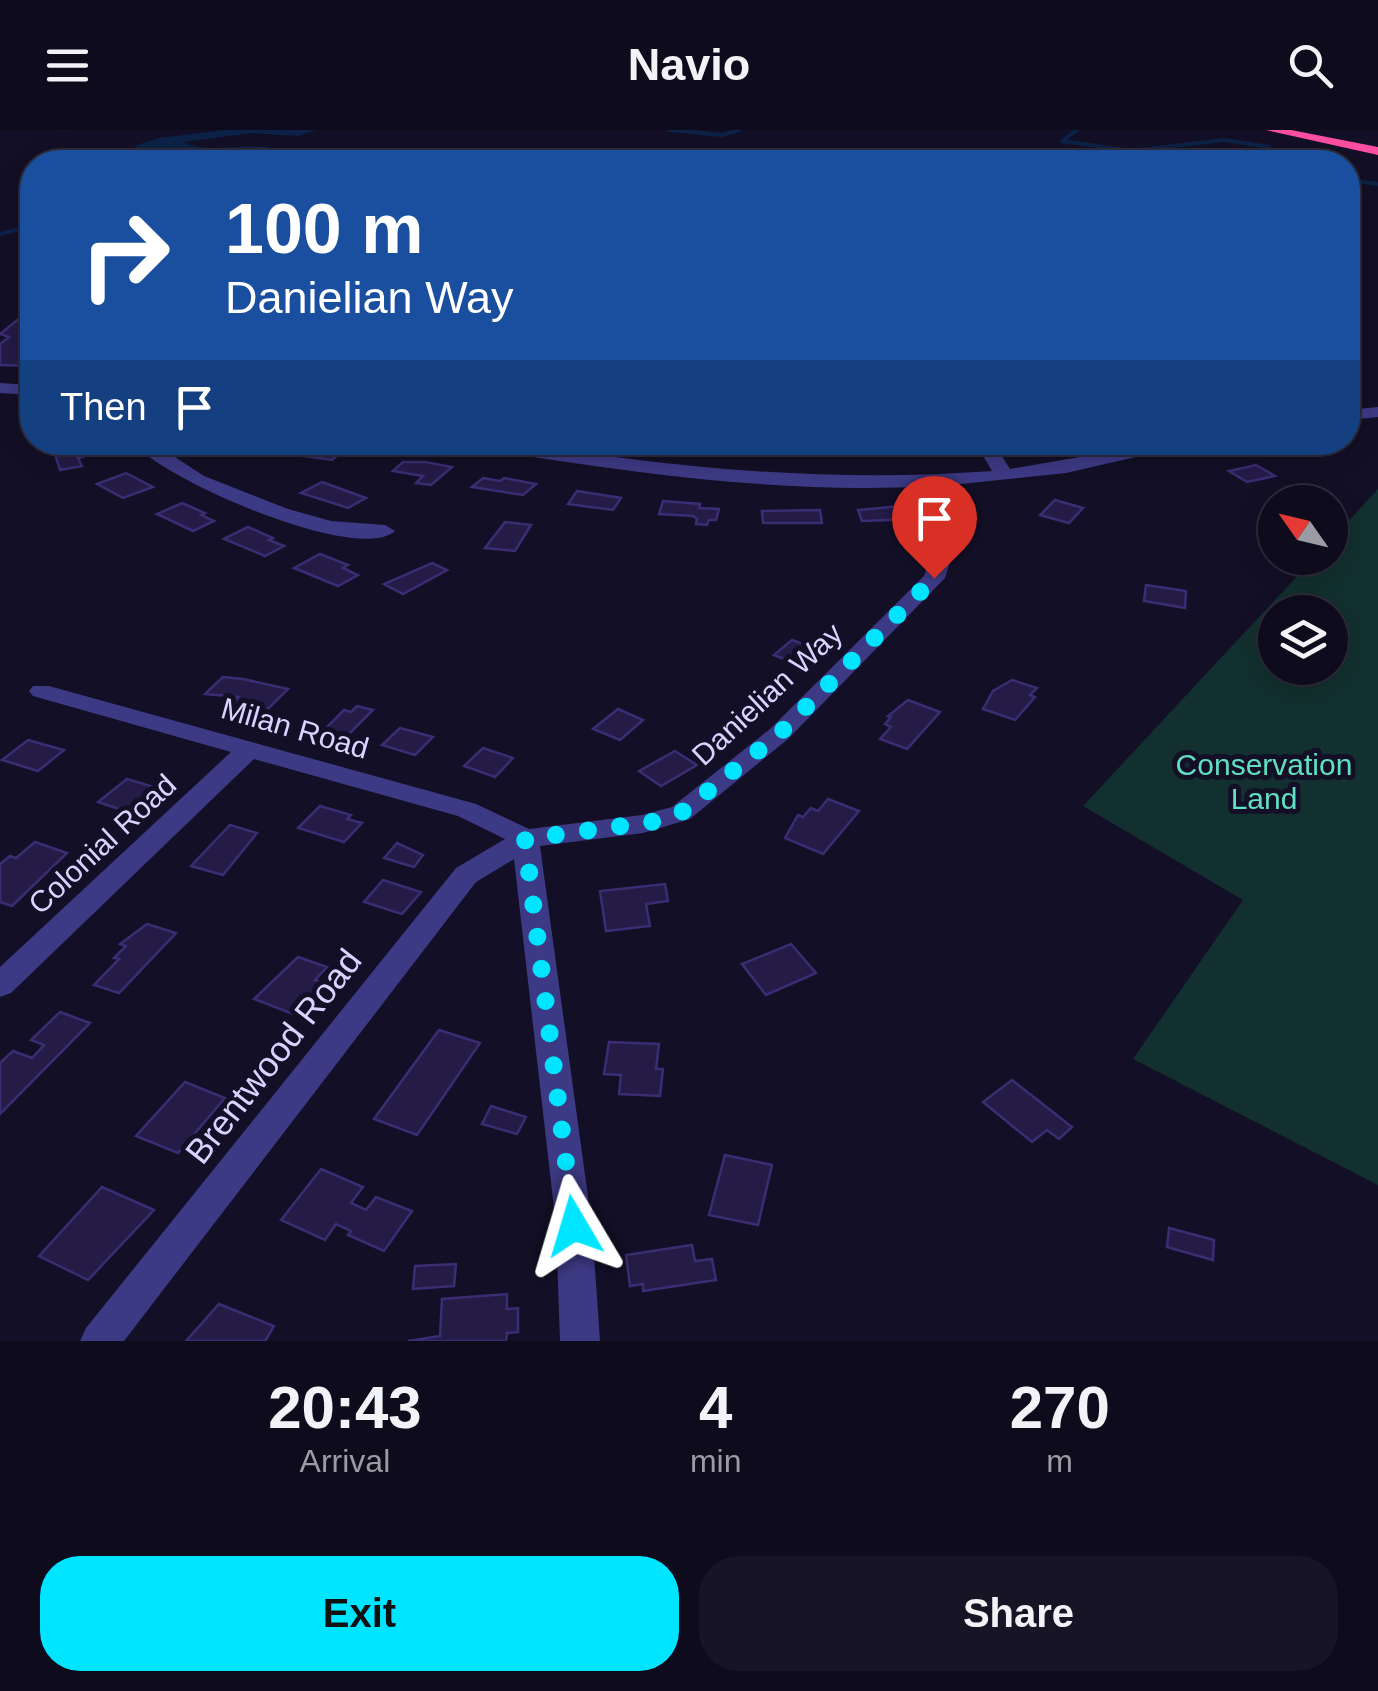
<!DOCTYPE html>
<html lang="en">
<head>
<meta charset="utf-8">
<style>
	:root { --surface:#0e0b1c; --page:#171425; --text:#f1f3f6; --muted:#9b9ba3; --line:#2e2b3b; --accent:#00e5ff }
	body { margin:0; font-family:Helvetica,sans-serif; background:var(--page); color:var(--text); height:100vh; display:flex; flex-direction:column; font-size:38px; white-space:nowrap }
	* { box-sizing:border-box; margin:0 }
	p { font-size:32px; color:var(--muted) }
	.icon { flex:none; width:55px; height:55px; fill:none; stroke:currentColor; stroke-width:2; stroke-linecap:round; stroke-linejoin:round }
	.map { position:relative; height:1211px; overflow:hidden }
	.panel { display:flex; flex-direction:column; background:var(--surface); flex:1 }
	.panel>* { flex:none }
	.hud { position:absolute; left:20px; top:20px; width:1340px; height:305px; border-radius:40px; box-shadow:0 5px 25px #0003,0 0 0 2px var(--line); background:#1a4fa0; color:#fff; overflow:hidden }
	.needle { width:65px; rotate:304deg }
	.tools { position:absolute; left:1258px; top:355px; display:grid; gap:20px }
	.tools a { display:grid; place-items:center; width:90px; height:90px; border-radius:50%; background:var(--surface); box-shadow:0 5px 25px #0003,0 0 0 2px var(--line); font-size:50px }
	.pin { position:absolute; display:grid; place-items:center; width:85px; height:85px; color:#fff; margin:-102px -42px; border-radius:50% 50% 50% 0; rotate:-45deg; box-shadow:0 0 10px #0007 }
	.pin .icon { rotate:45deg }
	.me { position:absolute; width:110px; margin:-55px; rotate:353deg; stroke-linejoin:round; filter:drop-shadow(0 0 8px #0008) }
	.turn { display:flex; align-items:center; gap:35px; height:210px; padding:0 40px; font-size:45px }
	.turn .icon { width:130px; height:130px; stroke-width:2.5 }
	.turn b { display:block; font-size:70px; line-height:85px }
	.then { display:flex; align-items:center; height:95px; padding:0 40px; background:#0003; gap:20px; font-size:38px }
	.eta { display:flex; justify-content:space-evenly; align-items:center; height:170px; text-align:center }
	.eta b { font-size:60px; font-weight:600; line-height:70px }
	.primary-button { display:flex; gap:20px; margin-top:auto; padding:20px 40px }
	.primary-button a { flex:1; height:115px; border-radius:40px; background:var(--accent); color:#111; font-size:40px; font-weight:600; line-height:115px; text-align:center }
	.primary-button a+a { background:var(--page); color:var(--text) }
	header { display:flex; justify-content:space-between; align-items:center; height:130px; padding:0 40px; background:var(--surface); font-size:45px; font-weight:600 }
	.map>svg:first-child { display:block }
	.green { fill:#12302f; fill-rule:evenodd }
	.water { fill:#0c2248 }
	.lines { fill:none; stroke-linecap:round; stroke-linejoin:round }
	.stream { stroke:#0c2248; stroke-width:4 }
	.building { fill:#241b47; stroke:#3b2d73; stroke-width:2.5 }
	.minor { fill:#3d3a85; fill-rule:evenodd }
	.highway { fill:#ff4fa3; fill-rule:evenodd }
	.route { stroke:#00e5ff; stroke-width:18; stroke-dasharray:0 32.4 }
	.labels { text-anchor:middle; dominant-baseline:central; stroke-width:10; stroke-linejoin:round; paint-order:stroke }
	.street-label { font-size:30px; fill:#d9d4ff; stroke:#130f26 }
	.park-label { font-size:30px; fill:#5fe0c0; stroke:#130f26 }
	.near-street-label { font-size:35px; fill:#d9d4ff; stroke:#130f26 }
</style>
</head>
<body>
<header><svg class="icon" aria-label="menu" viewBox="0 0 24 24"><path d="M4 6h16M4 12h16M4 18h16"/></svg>Navio<svg class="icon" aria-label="search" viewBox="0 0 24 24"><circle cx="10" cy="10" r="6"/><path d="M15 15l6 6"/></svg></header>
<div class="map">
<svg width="1378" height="1211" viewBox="0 0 1378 1211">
	<rect width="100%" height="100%" fill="#130f26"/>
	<path class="green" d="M1378 359V1055L1133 929 1243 770 1083 676 1314 428H1330V411ZM1275 482H1330V538H1275Z"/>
	<path class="water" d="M224 0H316L298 6 252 3 184 12C215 28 256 5 289 25L286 32H265L267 30 258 21 208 25 139 20 134 16 159 8Z"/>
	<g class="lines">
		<g class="stream">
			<polyline points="670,0 722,5 739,0"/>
			<polyline points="1077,0 1062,11 1131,21 1224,10 1269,17 1241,30 1244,32"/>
			<polyline points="243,18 265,26 264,32"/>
			<polyline points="1348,50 1378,54"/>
			<polyline points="0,104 32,96"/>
		</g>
	</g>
	<g class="building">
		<polygon points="26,183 32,184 32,236 0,235 0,214 9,207 0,204"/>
		<polygon points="312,312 320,312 348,316 332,330 296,325"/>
		<polygon points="672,312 710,312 733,315 728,325 657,321 662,314"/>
		<polygon points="78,313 83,327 78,328 82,336 60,340 53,318"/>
		<polygon points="403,332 425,332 452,337 431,355 416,353 423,346 393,341"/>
		<polygon points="1256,335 1275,346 1247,352 1229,341"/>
		<polygon points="126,343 153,357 123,368 97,354"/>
		<polygon points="483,348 500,351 504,348 536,354 523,365 472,357"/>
		<polygon points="322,352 366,368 348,378 301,363"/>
		<polygon points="577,361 621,368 613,380 568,374"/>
		<polygon points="1055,370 1083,378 1069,393 1040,385"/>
		<polygon points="663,371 700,374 699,378 719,379 716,390 709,390 707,395 696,394 697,389 693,386 659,384"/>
		<polygon points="182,373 205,383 201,385 214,391 193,401 157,384"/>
		<polygon points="911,375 917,389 862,391 858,380"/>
		<polygon points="820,380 822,393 763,393 762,381"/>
		<polygon points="505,392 531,395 515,421 485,418"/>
		<polygon points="248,397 273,408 269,410 284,416 265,426 224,409"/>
		<polygon points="320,424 348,435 343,438 358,445 338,456 294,438"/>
		<polygon points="432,433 447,440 403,464 384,454"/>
		<polygon points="1146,455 1186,461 1185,478 1144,471"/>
		<polygon points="792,510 816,519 799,535 774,525"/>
		<polygon points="223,547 243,549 288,559 256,591 237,587 242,582 226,578 238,567 205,564"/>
		<polygon points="1012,550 1037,558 1030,565 1035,567 1015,590 983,579 993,561"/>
		<polygon points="908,570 940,582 907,619 880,609 891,597 885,594 891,587 888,586"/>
		<polygon points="357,576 373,580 345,608 322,602 344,580 351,582"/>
		<polygon points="618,579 643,590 620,610 593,599"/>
		<polygon points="400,598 433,607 415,625 382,615"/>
		<polygon points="28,610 64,620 38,641 2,630"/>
		<polygon points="483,618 513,628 495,647 464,636"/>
		<polygon points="675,621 697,635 661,656 639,641"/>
		<polygon points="127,649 157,658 128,682 98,672"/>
		<polygon points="828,669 859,681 823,724 785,708 798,685 803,687 811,678 818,681"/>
		<polygon points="320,676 351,685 347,689 362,693 344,712 298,698"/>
		<polygon points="230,695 257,703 223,745 191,736"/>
		<polygon points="35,712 67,723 12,776 0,772 0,734 10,726 16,728"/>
		<polygon points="397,713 423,725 414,737 384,728"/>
		<polygon points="383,750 421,762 402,784 364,772"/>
		<polygon points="665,754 668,771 646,774 650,796 606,801 600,761"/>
		<polygon points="147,794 176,803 119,863 94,855 119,829 114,828 126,816 120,814"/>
		<polygon points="791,814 816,843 766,865 742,834"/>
		<polygon points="298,827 327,837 315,850 321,852 293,884 254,869"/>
		<polygon points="60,882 90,893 0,984 0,933 13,921 32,928 44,915 31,910"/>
		<polygon points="439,900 480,913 417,1005 374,989"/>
		<polygon points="609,912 659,914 656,939 663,939 660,966 619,964 621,945 604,944"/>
		<polygon points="1012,950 1072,997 1059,1009 1047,1000 1032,1012 983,972"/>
		<polygon points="185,952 225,968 178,1023 136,1006"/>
		<polygon points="491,976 526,987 517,1004 482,994"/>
		<polygon points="725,1025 772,1035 758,1095 709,1085"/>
		<polygon points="321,1039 363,1057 351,1073 366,1080 376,1067 412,1081 384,1121 348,1105 351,1101 336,1094 325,1110 281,1090"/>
		<polygon points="102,1057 154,1080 88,1150 39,1126"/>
		<polygon points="1169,1098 1214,1110 1213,1130 1167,1117"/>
		<polygon points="692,1115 695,1131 712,1129 716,1150 643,1161 643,1154 630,1156 626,1125"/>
		<polygon points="456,1134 454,1156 413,1159 415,1136"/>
		<polygon points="507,1164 507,1179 518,1178 518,1202 507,1203 506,1211 408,1211 440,1206 442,1169"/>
		<polygon points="219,1174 274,1196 265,1211 186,1211"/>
	</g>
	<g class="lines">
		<g class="minor">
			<polygon points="0,253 32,255 32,265 0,263"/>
			<polygon points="1378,277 1378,287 1348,290 1348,280"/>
			<path d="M132 312H152L204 346 288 379 331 391 385 395 395 401C357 435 162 349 132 312Z"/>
			<path d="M459 312C528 312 596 326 664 333 773 345 882 349 992 341L975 312H993L1010 339 1166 312H1201L1066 343 952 355 957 410 945 448 788 609 690 689 643 703 540 716 592 1096 600 1211H560L556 1096 514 729 476 752 124 1211H80L86 1198 456 738 505 709 458 686 254 629 11 863 0 867V837L231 622 33 566 29 561 33 556H49L476 674 529 699 642 685 672 677 770 599 924 446 937 410 933 356C778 365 621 341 468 317Z"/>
		</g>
		<polygon class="highway" points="1266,0 1291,0 1378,17 1378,25"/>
	</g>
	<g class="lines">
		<polyline class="route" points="574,1096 525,709 658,691 682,682 779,604 934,448"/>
	</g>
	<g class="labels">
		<g class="street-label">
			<text transform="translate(767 564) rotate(-43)">Danielian Way</text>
			<text transform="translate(295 598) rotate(16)">Milan Road</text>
			<text transform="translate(102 714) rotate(-43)">Colonial Road</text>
		</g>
		<g class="park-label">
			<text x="1264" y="634">Conservation<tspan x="1264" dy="34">Land</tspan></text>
		</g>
		<g class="near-street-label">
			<text transform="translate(273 926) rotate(-52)">Brentwood Road</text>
		</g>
	</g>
</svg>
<div class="tools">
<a><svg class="needle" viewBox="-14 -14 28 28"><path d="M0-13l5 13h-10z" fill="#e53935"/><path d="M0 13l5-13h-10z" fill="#9b9ba3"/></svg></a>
<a><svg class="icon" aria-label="layers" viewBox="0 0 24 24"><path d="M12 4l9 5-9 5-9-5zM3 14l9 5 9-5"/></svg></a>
</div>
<div class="pin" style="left:934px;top:448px;background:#d93025"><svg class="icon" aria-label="arrive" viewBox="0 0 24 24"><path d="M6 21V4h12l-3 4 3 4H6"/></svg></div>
<svg class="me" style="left:574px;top:1096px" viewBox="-20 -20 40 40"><path d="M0-17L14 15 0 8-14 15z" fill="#00e5ff" stroke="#fff" stroke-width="4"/></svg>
<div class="hud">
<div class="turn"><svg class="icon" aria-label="right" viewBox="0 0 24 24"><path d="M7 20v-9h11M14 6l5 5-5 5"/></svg><div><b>100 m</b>Danielian Way</div></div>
<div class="then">Then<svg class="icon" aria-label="arrive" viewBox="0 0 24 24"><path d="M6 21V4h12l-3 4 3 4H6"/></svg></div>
</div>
</div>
<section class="panel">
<div class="eta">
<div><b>20:43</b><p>Arrival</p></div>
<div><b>4</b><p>min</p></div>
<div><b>270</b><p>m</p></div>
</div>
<div class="primary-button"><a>Exit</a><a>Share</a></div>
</section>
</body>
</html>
